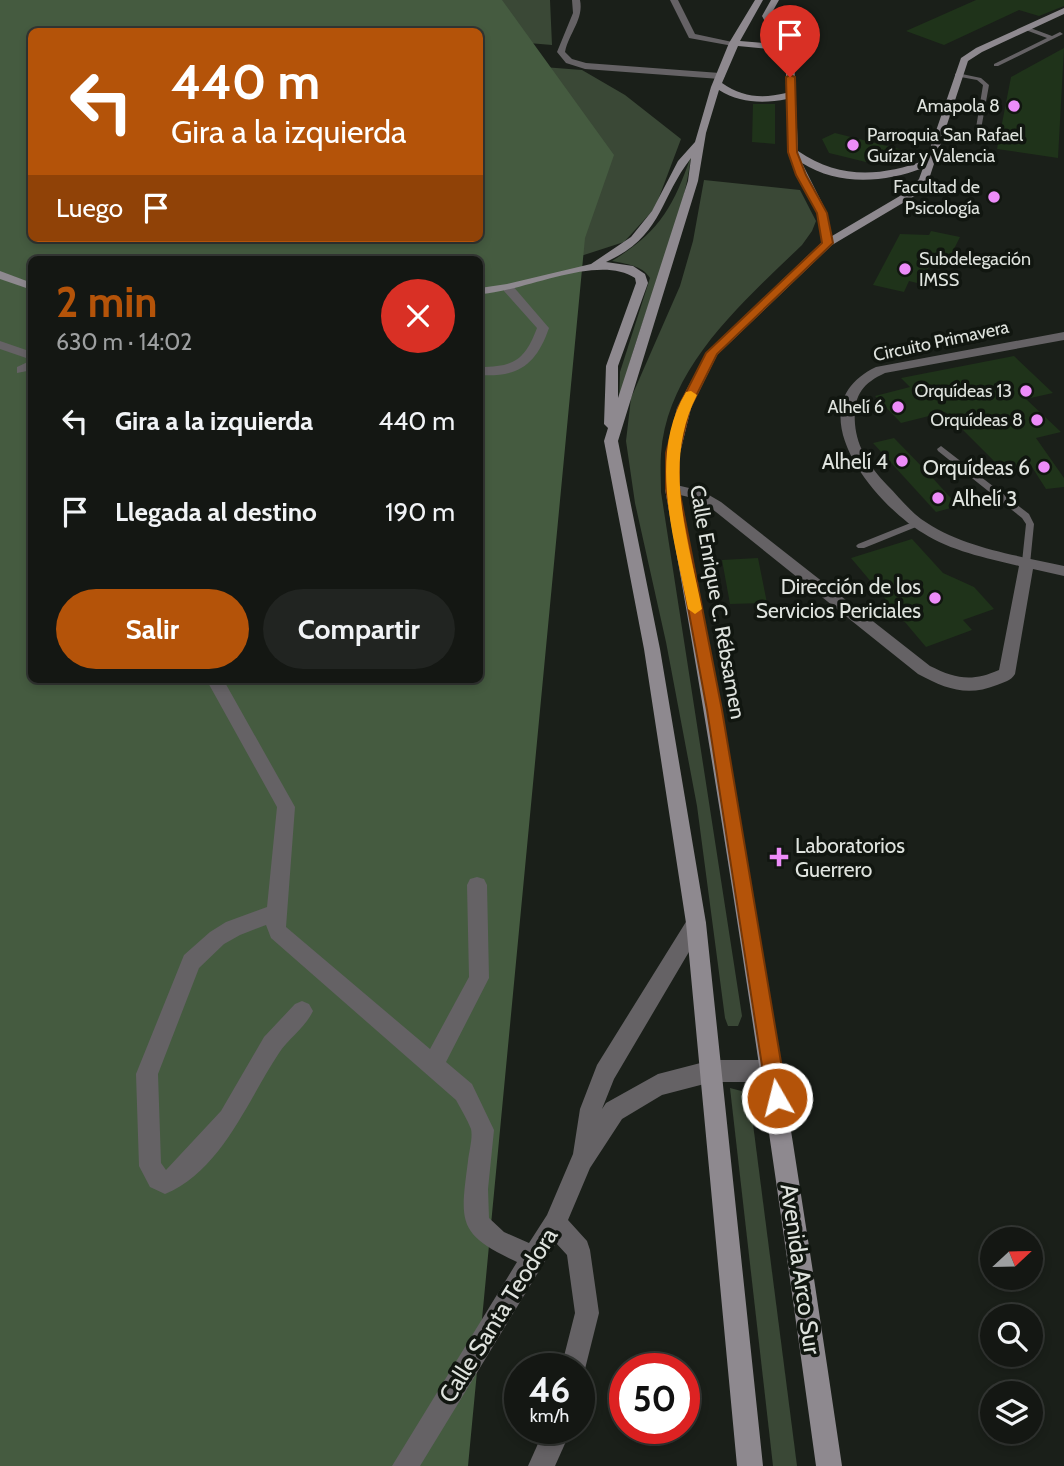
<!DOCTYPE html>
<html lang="es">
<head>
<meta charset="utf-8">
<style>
	:root { --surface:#141713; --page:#212421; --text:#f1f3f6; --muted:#9d9fa0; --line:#333633; --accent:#b45309 }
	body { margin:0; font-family:Cabin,sans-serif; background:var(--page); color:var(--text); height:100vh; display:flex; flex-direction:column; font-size:26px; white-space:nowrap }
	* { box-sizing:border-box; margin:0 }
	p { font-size:23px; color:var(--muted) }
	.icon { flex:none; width:38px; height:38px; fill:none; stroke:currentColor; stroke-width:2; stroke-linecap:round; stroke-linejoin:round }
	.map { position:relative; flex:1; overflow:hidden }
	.side { position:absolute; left:28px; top:256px; width:455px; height:427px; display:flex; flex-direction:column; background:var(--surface); border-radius:10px; box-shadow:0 4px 10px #0003,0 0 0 2px var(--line) }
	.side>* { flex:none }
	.banner { position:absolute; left:28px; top:28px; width:455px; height:214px; border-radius:10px; box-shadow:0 4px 10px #0003,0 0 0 2px var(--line); background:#b45309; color:#fff; overflow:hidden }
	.needle { width:46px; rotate:68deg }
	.tools { position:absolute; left:980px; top:1227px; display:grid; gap:14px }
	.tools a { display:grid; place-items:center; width:63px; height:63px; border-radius:50%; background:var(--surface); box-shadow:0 4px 10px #0003,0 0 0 2px var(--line); font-size:35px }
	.speed { position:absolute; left:504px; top:1353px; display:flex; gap:14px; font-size:35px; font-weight:700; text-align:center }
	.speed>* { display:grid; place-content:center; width:91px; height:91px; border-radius:50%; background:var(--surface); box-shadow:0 4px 10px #0003,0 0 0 2px var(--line); line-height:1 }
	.speed small { font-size:18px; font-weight:400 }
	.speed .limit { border:10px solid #d22; background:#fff; color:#111 }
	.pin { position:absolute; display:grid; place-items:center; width:60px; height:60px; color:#fff; margin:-72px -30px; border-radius:50% 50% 50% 0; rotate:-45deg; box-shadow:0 0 7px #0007 }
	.pin .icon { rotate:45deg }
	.me { position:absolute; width:77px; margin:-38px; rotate:352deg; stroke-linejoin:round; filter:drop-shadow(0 0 5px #0008) }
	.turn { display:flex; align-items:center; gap:24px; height:147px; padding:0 28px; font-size:32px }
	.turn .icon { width:91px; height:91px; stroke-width:2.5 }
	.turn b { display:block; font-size:49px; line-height:60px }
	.then { display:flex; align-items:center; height:66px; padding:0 28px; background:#0003; gap:14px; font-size:26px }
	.round { display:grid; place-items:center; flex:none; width:74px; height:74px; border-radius:37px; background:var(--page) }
	.head { display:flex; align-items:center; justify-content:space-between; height:119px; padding:0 28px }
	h1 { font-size:42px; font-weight:800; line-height:52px; color:var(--accent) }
	.primary-button { display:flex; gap:14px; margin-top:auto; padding:14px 28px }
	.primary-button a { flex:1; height:80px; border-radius:42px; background:var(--accent); color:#fff; font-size:28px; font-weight:800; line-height:80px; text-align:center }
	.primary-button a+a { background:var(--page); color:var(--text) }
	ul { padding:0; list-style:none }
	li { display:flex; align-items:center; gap:21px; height:91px; padding:0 28px }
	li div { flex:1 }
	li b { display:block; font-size:26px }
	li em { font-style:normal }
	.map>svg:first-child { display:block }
	.green { fill:#3a4836 }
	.forest { fill:#455b40; fill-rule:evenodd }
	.building { fill:#1f331a }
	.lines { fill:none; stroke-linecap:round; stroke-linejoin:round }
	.lane { fill:#656265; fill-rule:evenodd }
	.street { fill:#656265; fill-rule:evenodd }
	.secondary { fill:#8e898f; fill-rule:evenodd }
	.route { fill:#b45309; stroke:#753606; stroke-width:2 }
	.slow { fill:#f59e0b }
	.poi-dot { fill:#ed8cf9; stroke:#111610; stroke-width:2.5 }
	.labels { text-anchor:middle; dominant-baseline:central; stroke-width:7; stroke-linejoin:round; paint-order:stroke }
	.far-poi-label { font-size:18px; fill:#dfe3de; stroke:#111610; text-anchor:end }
	.far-street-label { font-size:18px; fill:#dfe3de; stroke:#111610 }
	.poi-label { font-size:21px; fill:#dfe3de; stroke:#111610; text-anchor:end }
	.street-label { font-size:21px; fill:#dfe3de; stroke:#111610 }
	.near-street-label { font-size:24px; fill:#dfe3de; stroke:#111610 }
</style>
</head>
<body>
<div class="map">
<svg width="1064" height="1466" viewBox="0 0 1064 1466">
	<rect width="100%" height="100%" fill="#1a1f19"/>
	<g class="green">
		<polygon points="0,0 550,0 552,45 480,39 480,32 32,32 32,238 480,238 480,62 582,70 625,95 681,139 655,208 624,242 516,277 480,259 32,259"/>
		<path d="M691 156C680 244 635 321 619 407L620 372 650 278C642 265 626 264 612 261 659 232 673 208 691 156Z"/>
		<path d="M704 180 800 190 816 221 812 231 802 245C743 302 667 367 661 454 660 467 661 480 661 492L742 1016 738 1026H728L725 1018 697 806 666 642 635 503 626 441 631 398 680 286 693 241Z"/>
		<polygon points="730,1088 749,1093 797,1466 773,1466"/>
	</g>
	<path class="forest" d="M0 0H502L614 155 585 238 468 1466H0ZM32 32H480V238H32ZM32 259H480V679H32Z"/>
	<g class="building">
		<polygon points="976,0 1064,0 1064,6 1039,16 1019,10 944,45 906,31"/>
		<polygon points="1064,48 1058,158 997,149 1011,77"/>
		<polygon points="753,104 775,104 775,144 752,142"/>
		<polygon points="835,133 919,154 874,164 829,153 822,139"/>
		<polygon points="931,231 960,237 950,257 935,254 921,284 909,281 904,292 873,285 900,234 929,235"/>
		<polygon points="1014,356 1053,393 1026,399 1061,432 1036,438 1064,478 1064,487 1046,489 1030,464 1004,471 945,412 901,423 875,396 910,387 901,378"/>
		<polygon points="894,438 929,474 958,506 936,512 873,443"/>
		<polygon points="912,539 943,573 974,587 994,609 963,620 972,630 926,647 851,558"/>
		<polygon points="758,558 767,603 730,604 722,560"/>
	</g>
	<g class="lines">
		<g class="lane">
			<polygon points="1025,26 1052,36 1060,32 1063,34 998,66 994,66 994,64 1047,38 1023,29"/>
			<polygon points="957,73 981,78 989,85 980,135 975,134 983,85 977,80 955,76 955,74"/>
			<polygon points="941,446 1029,514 1034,524 1030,564 1024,564 1022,562 1026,524 1022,518 938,451 937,449"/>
			<polygon points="918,520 922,523 921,525 864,548 858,548 856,546 858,544"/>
		</g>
		<g class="street">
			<path d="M572 0H580C584 19 569 33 565 52L572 59 586 63 720 73 725 76 720 79 585 69 566 63 557 52 573 13Z"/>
			<polygon points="670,0 678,0 695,34 737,43 733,46 689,38"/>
			<path d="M504 285H512L549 328C536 365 519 377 480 375V367C514 367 525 360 537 328L504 291Z"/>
			<path d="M1064 332V340L885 373C861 384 853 397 855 424 857 448 870 467 887 485 898 496 908 509 921 519 962 548 1016 555 1064 566V576L1033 569 1015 674C1011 681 1004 682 997 685 967 697 946 689 918 674L711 508 693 498 667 492 665 489 672 484 702 491 721 502 930 666C956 679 972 682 999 670L1019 566C986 558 951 551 923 533 873 503 794 406 876 367Z"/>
			<polygon points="0,341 32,352 32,360 0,349"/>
			<polygon points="32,360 32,370 17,373 17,367"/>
			<path d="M206 679H223L295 807 286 927 430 1049 469 977 467 885 470 879 477 877 484 879 487 885 489 978 446 1062 472 1084 494 1130 488 1189 489 1218 504 1232 529 1243 547 1215 573 1154 580 1109 597 1065 689 917 696 914 703 917 706 923 614 1079 602 1109 606 1103 658 1074 712 1060H773L781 1063 784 1071 781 1079 773 1082H712L662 1095 622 1119 590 1168 568 1220 587 1241 590 1250 599 1313 583 1377 579 1379V1368H561L575 1313 567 1255 556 1243 420 1466H392L517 1262C457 1234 460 1223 468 1161 469 1151 473 1138 471 1129 467 1119 461 1109 456 1100L271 938 266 925 240 935 224 944 199 968 158 1074 161 1163 166 1170 221 1111 264 1037 295 1004 302 1001 309 1004 313 1011C305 1028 289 1038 279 1053 247 1101 222 1170 165 1194L150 1187 139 1166 136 1074 184 955 210 932 226 922 267 907 277 807Z"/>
			<polygon points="545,1428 572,1428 555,1466 528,1466"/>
		</g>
		<g class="secondary">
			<path d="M755 0H763L740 41 777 44 762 16 771 0H779L770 16 794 58 798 151C839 179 880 177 926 160L961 58 976 48 1064 8V14L982 52 968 61 928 182 918 194 832 245 717 355 691 408 680 453 679 489C742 813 794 1139 842 1466H816C771 1139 724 813 665 489L666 453 677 408 706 353 822 242 817 213 796 175 788 152 787 99C763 104 740 103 719 90L706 133 698 181 618 441 660 649 706 923 763 1466H737L686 923 644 649 604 441 608 428 604 424 606 366 636 283 635 278C598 253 523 292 480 294V288L507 284 591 264 631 237 652 211 678 161 695 142 711 87 729 43ZM738 46 781 50 786 58V93C762 99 742 97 722 83ZM691 158 688 181 618 398V366L648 283 645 274 633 266 606 262C663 236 658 201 691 158ZM802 163C838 186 884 183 923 168L919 179 910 190 832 236 827 213Z"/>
			<polygon points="0,271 32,283 32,290 0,279"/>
		</g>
	</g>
	<polygon class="route" points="790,75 795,77 797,152 806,175 827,213 833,243 717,354 690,408 679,453 679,489 722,710 787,1098 784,1105 777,1108 770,1105 767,1098 707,710 666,489 666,453 678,408 706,353 822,243 817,213 796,175 788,152 786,77"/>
	<path class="slow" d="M691 391 697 395C662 463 688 538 702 609L695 614 688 609C675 540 647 457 686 392Z"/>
	<g class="poi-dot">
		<circle cx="1014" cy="106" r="7"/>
		<circle cx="853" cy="145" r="7"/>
		<circle cx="994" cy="197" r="7"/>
		<circle cx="905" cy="269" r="7"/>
		<circle cx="1026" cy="391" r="7"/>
		<circle cx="898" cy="407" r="7"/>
		<circle cx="1037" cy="420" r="7"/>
		<circle cx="902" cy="461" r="7"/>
		<circle cx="1044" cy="467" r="7"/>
		<circle cx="938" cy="498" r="7"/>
		<circle cx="935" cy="598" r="7"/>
		<path d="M775.5 846.5h7v7h7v7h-7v7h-7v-7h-7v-7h7z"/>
	</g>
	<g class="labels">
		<g class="far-poi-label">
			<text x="1000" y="106">Amapola 8</text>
			<text x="867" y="135" text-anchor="start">Parroquia San Rafael<tspan x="867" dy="21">Guízar y Valencia</tspan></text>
			<text x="980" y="187">Facultad de<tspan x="980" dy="21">Psicología</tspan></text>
			<text x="919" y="259" text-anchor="start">Subdelegación<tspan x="919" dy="21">IMSS</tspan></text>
			<text x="1012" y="391">Orquídeas 13</text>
			<text x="884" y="407">Alhelí 6</text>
			<text x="1023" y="420">Orquídeas 8</text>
		</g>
		<g class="far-street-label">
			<text transform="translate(941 341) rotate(-12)">Circuito Primavera</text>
		</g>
		<g class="poi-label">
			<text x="888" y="461">Alhelí 4</text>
			<text x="1030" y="467">Orquídeas 6</text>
			<text x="952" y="498" text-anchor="start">Alhelí 3</text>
			<text x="921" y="586">Dirección de los<tspan x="921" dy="24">Servicios Periciales</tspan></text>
			<text x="795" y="845" text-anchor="start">Laboratorios<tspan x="795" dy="24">Guerrero</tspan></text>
		</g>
		<g class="street-label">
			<text transform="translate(718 602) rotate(80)">Calle Enrique C. Rébsamen</text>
		</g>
		<g class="near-street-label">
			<text transform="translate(801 1269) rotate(82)">Avenida Arco Sur</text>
			<text transform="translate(498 1315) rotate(-58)">Calle Santa Teodora</text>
		</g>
	</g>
</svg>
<div class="tools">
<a><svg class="needle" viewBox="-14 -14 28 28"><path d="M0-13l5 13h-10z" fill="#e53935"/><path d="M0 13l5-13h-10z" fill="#9d9fa0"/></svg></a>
<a><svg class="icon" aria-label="search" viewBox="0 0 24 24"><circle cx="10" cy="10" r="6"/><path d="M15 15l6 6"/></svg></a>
<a><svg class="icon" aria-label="layers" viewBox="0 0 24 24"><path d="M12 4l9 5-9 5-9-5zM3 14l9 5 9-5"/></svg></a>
</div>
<div class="speed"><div>46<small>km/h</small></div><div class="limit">50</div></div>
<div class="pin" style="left:790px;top:77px;background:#d93025"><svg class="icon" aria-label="arrive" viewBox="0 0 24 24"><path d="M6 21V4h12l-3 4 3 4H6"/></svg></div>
<svg class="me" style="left:777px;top:1098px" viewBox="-20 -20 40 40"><circle r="17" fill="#b45309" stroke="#fff" stroke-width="3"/><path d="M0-11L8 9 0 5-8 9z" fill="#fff"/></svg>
<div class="banner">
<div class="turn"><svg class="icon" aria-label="left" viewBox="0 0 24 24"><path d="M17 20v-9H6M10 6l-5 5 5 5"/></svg><div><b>440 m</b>Gira a la izquierda</div></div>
<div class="then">Luego<svg class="icon" aria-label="arrive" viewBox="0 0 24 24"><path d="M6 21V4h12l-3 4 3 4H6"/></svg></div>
</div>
<section class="side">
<div class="head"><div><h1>2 min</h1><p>630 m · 14:02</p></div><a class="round" style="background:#d93025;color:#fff"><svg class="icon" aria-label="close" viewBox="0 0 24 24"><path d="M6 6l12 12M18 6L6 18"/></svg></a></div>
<ul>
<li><svg class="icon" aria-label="left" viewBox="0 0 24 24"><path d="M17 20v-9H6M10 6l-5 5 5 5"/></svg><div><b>Gira a la izquierda</b></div><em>440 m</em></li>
<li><svg class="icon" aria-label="arrive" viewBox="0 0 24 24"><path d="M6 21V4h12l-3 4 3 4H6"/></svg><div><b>Llegada al destino</b></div><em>190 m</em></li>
</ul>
<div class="primary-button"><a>Salir</a><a>Compartir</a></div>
</section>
</div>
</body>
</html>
